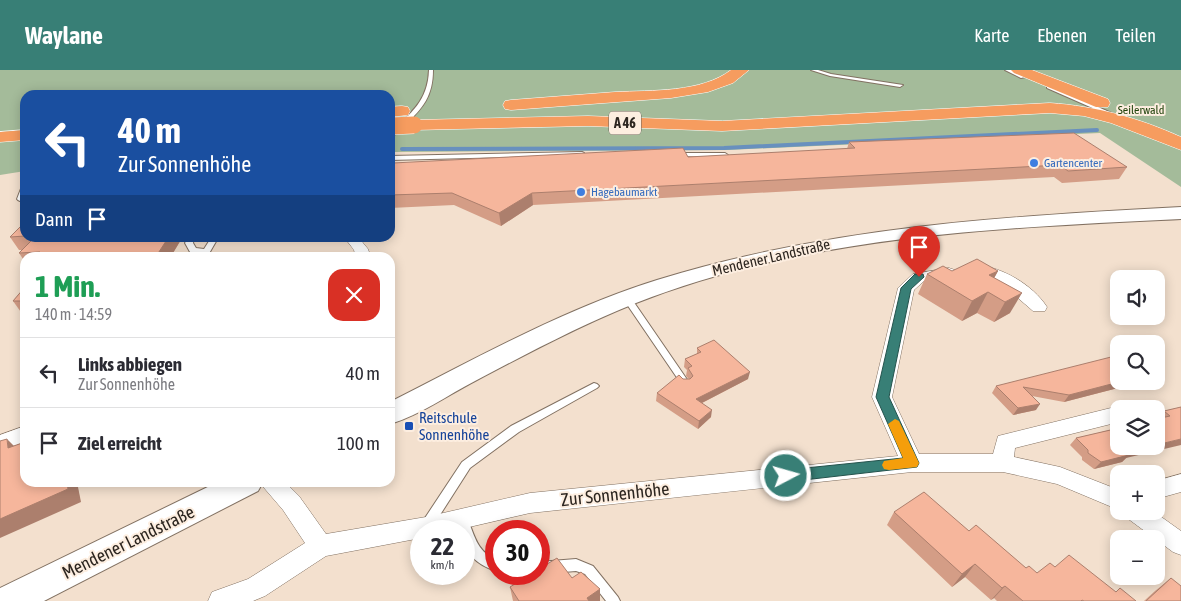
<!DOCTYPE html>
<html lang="de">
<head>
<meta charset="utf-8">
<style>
	:root { --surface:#fff; --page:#f2f2f3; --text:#2b2b33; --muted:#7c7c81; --line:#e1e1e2; --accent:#387f76 }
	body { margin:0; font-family:"Asap Condensed",sans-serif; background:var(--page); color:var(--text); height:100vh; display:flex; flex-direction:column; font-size:19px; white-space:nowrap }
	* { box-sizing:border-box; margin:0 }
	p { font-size:16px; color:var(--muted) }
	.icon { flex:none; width:28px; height:28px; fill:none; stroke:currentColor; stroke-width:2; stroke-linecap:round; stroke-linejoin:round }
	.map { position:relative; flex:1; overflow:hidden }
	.panel { position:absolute; left:20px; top:182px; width:375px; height:235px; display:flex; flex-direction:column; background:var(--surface); border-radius:15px; box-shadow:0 2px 12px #0003 }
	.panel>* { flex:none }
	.banner { position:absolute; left:20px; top:20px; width:375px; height:152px; border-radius:15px; box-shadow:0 2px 12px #0003; background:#1a4fa0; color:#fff; overflow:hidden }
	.fabs { position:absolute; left:1110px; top:200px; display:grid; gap:10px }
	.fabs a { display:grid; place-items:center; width:55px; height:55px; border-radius:10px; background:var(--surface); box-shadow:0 2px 12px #0003; font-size:25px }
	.speed { position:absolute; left:410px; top:450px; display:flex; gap:10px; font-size:25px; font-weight:700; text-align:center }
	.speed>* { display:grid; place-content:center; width:65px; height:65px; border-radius:50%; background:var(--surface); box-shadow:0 2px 12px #0003; line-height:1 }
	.speed small { font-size:12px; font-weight:400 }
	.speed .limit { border:8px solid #d22; background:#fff; color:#111 }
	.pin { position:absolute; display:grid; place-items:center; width:42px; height:42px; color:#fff; margin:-51px -21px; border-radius:50% 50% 50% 0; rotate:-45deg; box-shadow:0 0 5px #0007 }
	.pin .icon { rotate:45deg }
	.me { position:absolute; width:55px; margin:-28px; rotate:84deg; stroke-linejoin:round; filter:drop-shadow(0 0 4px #0008) }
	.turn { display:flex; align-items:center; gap:18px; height:105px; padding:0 15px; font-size:22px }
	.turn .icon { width:65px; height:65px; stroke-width:2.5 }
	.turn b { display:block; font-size:35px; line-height:42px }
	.then { display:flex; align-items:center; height:48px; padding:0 15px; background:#0003; gap:10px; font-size:19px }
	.round { display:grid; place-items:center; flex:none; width:52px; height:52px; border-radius:15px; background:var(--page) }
	.headline { display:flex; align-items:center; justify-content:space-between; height:85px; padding:0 15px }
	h1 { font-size:30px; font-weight:700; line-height:38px; color:#1e9e55 }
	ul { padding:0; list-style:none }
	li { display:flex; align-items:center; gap:15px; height:70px; padding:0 15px; border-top:1px solid var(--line) }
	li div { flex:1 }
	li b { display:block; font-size:19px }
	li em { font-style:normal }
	header { display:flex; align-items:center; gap:30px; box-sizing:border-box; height:70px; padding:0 25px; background:var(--accent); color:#fff }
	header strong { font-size:24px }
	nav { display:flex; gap:28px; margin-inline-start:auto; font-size:18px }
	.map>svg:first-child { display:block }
	.green { fill:#a4bb9a }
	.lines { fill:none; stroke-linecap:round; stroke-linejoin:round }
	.stream { stroke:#6890be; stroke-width:4 }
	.service-casing { stroke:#827162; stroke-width:2 }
	.minor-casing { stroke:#827162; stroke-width:1 }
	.secondary-casing { stroke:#827162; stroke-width:2 }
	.motorway-casing { stroke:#fff; stroke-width:1 }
	.service { fill:#fff; fill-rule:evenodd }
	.minor { fill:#fff; fill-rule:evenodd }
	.secondary { fill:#fff; fill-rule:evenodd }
	.motorway { fill:#f69c5f; fill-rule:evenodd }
	.motorway-bridge-casing { stroke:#fff; stroke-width:18; stroke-linecap:butt }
	.motorway-bridge { stroke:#f69c5f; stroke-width:17 }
	.wall { fill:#d49d86 }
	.shaded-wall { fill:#ac7f6d }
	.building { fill:#f6b69c; stroke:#ac7f6d }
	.route { fill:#387f76; stroke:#24534d }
	.slow { fill:#f59e0b }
	.shop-dot { fill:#3f7fe0; stroke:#fdeee0; stroke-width:2 }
	.transit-dot { fill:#1a4fb4; stroke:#fdeee0; stroke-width:2 }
	.labels { text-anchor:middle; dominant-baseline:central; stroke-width:4; stroke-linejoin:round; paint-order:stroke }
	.far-park-label { font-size:12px; fill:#22440d; stroke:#fdeee0 }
	.far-shop-label { font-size:12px; fill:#366cbe; stroke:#fdeee0; text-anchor:start }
	.shield { fill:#fdeee0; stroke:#6b625a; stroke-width:1 }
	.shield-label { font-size:14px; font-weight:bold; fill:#2d2620 }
	.street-label { font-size:15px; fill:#2d2620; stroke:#fdeee0 }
	.transit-label { font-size:15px; fill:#164399; stroke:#fdeee0; text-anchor:start }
	.near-street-label { font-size:18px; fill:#2d2620; stroke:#fdeee0 }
</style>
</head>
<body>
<header>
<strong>Waylane</strong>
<nav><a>Karte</a><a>Ebenen</a><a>Teilen</a></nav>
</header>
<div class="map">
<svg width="1181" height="531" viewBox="0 0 1181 531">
	<rect width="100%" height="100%" fill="#f3e0ce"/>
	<polygon class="green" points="0,0 1181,0 1181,117 1100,63 728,80 390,82 390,25 25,25 25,101 0,105"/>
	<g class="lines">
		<polyline class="stream" points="402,79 724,78 1097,60"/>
		<defs>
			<g id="service">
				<path d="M429 0H433C433 26 423 38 405 55 400 59 396 65 390 68V63C411 43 428 31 429 0Z"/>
				<polygon points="811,0 818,0 831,4 903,15 900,17 830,6"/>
				<polygon points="1005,0 1011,0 1025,7 1021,8"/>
				<polygon points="1047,16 1051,16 1118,46 1113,47 1047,18"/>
				<polygon points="582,82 584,83 584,85 390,90 390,86"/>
				<polygon points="675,83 725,83 728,85 725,87 673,86 673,84"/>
				<path d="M25 114C25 120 27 129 20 131L18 130 17 129 22 116Z"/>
				<polygon points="188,168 194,168 193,173 196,178 204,179 211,168 218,168 207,187 201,187 201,183 190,182 185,173"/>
				<polygon points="628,227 631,228 688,311 690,313 688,315 682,315 624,230"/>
				<polygon points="594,313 597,314 599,316 597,318 519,362 470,398 431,459 427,460 423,459 421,455 423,451 462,392 511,356"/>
				<path d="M462 444 466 445C474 463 476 482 496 489V501C476 494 464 484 464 461H460L456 449 458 445Z"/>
				<polygon points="576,489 593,496 618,527 620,531 606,531 585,504 576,501 539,504 539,492"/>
			</g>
			<g id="minor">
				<polygon points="345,168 359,168 368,179 371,188 356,188 354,180"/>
				<path d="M975 195C1001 196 1033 215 1047 237L1045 241H1033L997 210 985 205 970 203 967 200 970 197Z"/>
				<polygon points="949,198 955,200 957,203 955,206 924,211 914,220 892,327 919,384 993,384 998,366 1119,336 1126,339 1119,339 1119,352 1015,378 1014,387 1060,397 1119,420 1119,440 1057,414 1003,402 912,402 530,443 452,461 421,461 421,468 326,486 265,526 253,531 208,531 212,522 248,509 305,473 283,440 259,412 285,412 299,426 326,464 426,447 530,423 898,386 872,327 898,218 913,204"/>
				<polygon points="25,356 25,372 0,381 0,365"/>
				<polygon points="1181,404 1181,422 1156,429 1156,411"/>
				<polygon points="1124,441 1153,441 1181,461 1181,485 1173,482 1127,448"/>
			</g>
			<g id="secondary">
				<path d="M1181 137V149C998 158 808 165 636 233 581 255 528 283 475 311 448 325 420 345 390 354V332C477 288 564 239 657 210 828 157 1004 146 1181 137Z"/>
				<polygon points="218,412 263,412 258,421 44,531 0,531 0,518"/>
			</g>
			<g id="motorway">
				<path d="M731 0H749L733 13 708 22 671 28 511 40 505 39 503 35 505 31 511 30C546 27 580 25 615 22 652 20 701 23 731 0Z"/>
				<polygon points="1011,0 1032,0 1108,29 1110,33 1108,37 1096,37 1014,3"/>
				<path d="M1050 33C1096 36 1139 48 1181 67V80L1111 53 1084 46 1050 43 722 61 588 56 414 60 408 59 405 55 408 51 414 50 588 46 722 51Z"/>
				<polygon points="402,36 408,37 410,41 408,45 390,47 390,37"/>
				<polygon points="25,60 25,70 0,72 0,62"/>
			</g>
		</defs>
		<use href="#service" class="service-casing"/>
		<use href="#minor" class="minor-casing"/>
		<use href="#secondary" class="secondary-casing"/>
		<use href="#motorway" class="motorway-casing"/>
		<use href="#service" class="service"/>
		<use href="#minor" class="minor"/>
		<use href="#secondary" class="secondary"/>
		<use href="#motorway" class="motorway"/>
		<defs>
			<polyline id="motorway-bridge" points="391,56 414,55"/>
		</defs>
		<use href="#motorway-bridge" class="motorway-bridge-casing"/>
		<use href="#motorway-bridge" class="motorway-bridge"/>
	</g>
	<g class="wall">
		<polygon points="849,72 1127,97 1119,109 1062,113 1054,107 533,135 501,156 454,135 390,138 390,108 688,87 847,79"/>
		<polygon points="25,152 25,168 182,168 170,188 25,188 25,192 19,183 23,180 19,180 10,167"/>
		<polygon points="25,199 25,210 21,204"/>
		<polygon points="952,201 998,201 994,208 1010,243 994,252 977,243 962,251 918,224 927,204"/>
		<polygon points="25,217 25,245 23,245 13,231"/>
		<polygon points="697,278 748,309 702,333 711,347 698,359 656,331 657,323 683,309 689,309 686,306 687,300 684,297 685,289 697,284"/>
		<polygon points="1119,311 1142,311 1141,312 1064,332 1032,326 1036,340 1013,345 992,323 996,316"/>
		<polygon points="1181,337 1122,392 1094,399 1082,390 1082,387 1070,375 1076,368 1157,349 1164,341"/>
		<polygon points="894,442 969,461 1026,498 1037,503 1055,497 1136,531 997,531 994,528 991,530 965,507 952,517 887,455"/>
		<polygon points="572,508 600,519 600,531 513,531 510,517"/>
		<polygon points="1171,508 1181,531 1144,531 1155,521"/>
	</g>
	<g class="shaded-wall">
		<polygon points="532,123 533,135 501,156 499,143"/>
		<polygon points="168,168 182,168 170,188 155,188"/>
		<polygon points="998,201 987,221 989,205"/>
		<polygon points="988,222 977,243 962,251 972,231"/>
		<polygon points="1022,223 1010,243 994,252 1005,232"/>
		<polygon points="750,302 748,309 694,337 696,329"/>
		<polygon points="1123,311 1142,311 1141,312 1064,332 1069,325"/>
		<polygon points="1040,334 1036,340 1013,345 1018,338"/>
		<polygon points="712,340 711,347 698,359 699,351"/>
		<polygon points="7,369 20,382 8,378"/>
		<polygon points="1181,369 1181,375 1126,388 1122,392 1094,399 1101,392 1126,382 1151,376 1156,376 1156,375"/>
		<polygon points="67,412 77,412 81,432 0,468 0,449"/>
		<polygon points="975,494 965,507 952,517 962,504"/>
		<polygon points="1005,516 994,528 991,530 1002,518"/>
		<polygon points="600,519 600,531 587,531 587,528"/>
	</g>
	<g class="building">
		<polygon points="1074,63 1127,97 1068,101 1060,95 532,123 499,143 452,123 390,125 390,108 393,93 683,78 688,87 855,78 849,72"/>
		<polygon points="25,152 25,166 10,167"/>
		<polygon points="34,168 168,168 155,188 36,188 40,182 19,183"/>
		<polygon points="977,189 998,201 989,205 1022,223 1005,232 988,222 972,231 927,204 943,196 952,201"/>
		<polygon points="25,199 25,204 21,204"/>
		<polygon points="25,217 25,231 13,231"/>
		<polygon points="714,270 750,302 696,329 712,340 699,351 657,323 679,305 683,309 690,309 693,306 688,298 692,296 685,289 701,282 697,278"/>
		<polygon points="1119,285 1119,311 1123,311 1069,325 1023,317 1040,334 1018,338 996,316"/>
		<polygon points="1181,337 1181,369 1156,375 1156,349 1170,346 1164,341"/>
		<polygon points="1119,358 1119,376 1151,376 1126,382 1129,385 1101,392 1088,383 1088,380 1076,368"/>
		<polygon points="7,369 8,378 25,372 25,412 67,412 68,419 0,449 0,371"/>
		<polygon points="924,422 969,461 976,455 1026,498 1029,496 1037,503 1050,493 1055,497 1069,485 1116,522 1120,518 1136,531 1084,531 1082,530 1081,531 1023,531 1005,516 1002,518 975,494 962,504 894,442"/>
		<polygon points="557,488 572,508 581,502 600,519 587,528 589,531 519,531 510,517 531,504 539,504 539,499"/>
		<polygon points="1171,508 1181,516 1181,531 1146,531"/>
	</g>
	<polygon class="route" points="915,204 923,204 924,207 911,219 889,327 919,393 917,397 786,412 782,410 779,406 782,402 786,400 903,388 876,327 901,218"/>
	<polygon class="slow" points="895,349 899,351 919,393 917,397 889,400 884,399 882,395 884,391 903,388 888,354"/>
	<g class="shop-dot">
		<circle cx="1034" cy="93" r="5"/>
		<circle cx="581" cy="122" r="5"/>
	</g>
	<rect class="transit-dot" x="404" y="351" width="10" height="10" rx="2.5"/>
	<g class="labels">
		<g class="far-park-label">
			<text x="1141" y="40">Seilerwald</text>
		</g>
		<g class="far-shop-label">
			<text x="1044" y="93">Gartencenter</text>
			<text x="591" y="122">Hagebaumarkt</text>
		</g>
		<rect class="shield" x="609" y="41.5" width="32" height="23" rx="4"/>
		<g class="shield-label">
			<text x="625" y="53">A 46</text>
		</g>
		<g class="street-label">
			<text transform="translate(771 187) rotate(-13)">Mendener Landstraße</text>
		</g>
		<g class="transit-label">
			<text x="419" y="347">Reitschule<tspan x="419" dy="17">Sonnenhöhe</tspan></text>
		</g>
		<g class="near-street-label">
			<text transform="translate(615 424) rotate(-6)">Zur Sonnenhöhe</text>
			<text transform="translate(128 472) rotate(-26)">Mendener Landstraße</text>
		</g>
	</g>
</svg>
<div class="fabs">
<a><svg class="icon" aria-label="sound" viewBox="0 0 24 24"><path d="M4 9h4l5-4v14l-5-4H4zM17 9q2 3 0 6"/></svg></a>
<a><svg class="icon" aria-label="search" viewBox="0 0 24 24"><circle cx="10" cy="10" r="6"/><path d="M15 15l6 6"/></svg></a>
<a><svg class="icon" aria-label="layers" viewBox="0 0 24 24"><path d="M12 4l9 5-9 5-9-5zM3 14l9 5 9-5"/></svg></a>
<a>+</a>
<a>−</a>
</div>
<div class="speed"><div>22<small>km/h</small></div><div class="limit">30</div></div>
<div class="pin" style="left:919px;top:207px;background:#d93025"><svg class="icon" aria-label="arrive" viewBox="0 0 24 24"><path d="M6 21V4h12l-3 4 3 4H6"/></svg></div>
<svg class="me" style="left:786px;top:406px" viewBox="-20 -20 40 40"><circle r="17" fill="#387f76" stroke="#fff" stroke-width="3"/><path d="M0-11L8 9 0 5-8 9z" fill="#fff"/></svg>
<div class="banner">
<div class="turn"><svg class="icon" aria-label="left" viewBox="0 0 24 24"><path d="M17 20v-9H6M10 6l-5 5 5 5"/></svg><div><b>40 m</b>Zur Sonnenhöhe</div></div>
<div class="then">Dann<svg class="icon" aria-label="arrive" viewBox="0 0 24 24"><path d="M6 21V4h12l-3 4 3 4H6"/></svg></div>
</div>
<section class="panel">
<div class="headline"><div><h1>1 Min.</h1><p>140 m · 14:59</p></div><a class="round" style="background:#d93025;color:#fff"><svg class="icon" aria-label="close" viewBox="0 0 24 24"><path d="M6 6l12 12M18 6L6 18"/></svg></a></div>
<ul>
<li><svg class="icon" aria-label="left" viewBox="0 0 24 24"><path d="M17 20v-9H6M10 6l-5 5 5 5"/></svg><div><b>Links abbiegen</b><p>Zur Sonnenhöhe</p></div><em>40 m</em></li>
<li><svg class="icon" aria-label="arrive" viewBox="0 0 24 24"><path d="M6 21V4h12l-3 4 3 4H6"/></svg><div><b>Ziel erreicht</b></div><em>100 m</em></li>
</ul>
</section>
</div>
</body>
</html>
